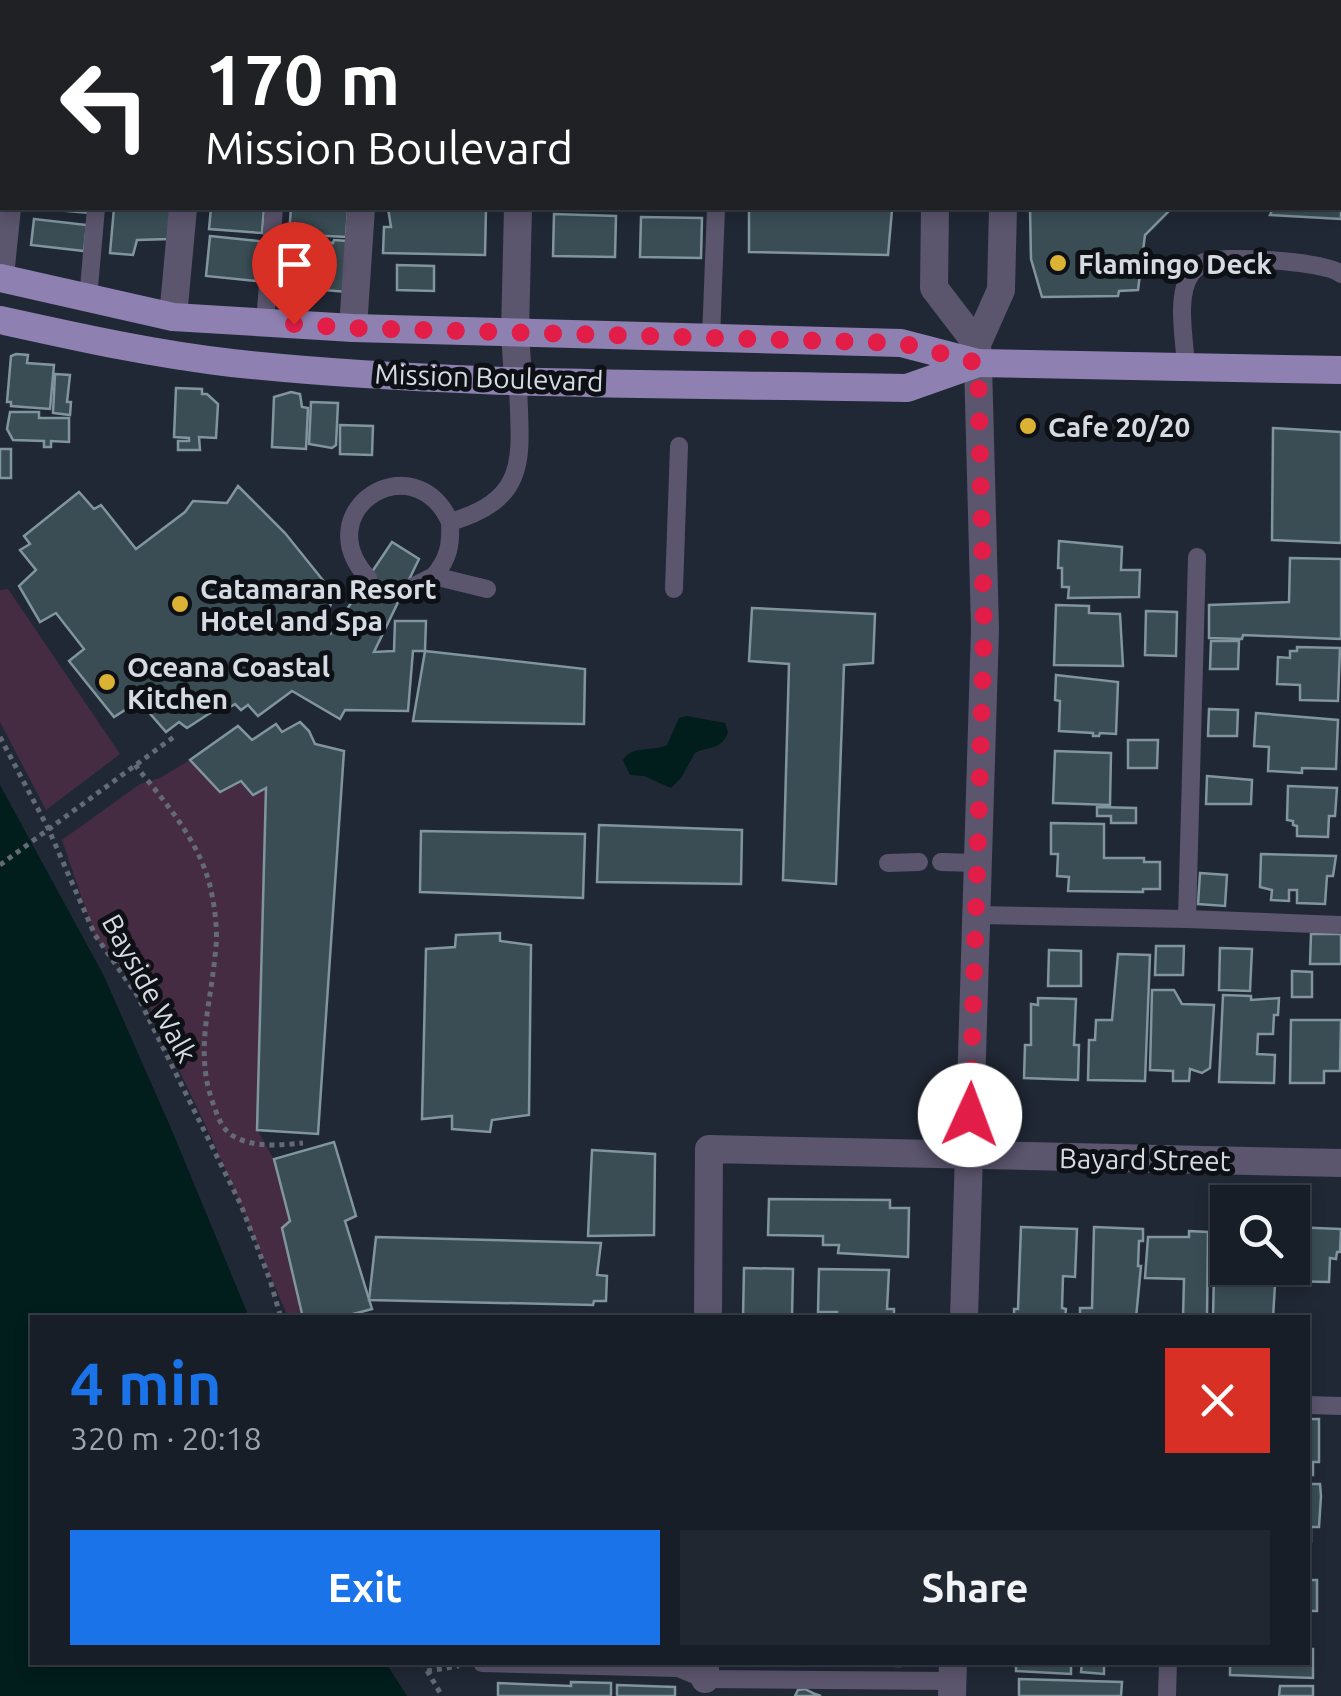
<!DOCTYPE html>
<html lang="en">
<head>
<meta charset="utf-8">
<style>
	:root { --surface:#181e28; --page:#212730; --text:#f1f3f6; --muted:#9fa2a8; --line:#363c45; --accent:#1a73e8 }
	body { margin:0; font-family:Ubuntu,sans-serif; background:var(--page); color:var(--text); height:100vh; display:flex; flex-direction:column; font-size:38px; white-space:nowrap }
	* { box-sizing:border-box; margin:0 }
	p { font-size:32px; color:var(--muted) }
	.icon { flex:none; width:55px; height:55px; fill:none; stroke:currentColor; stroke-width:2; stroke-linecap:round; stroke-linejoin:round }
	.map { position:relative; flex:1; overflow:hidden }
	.drawer { position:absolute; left:30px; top:1315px; width:1280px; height:350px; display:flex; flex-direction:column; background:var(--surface); border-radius:0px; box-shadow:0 5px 15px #0003,0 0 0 2px var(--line) }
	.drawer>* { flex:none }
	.hud { position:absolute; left:0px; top:0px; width:1342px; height:210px; box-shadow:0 5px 15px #0003,0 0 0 2px var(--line); background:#202124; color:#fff; overflow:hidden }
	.buttons { position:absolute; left:1210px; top:1185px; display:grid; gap:20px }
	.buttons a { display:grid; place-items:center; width:100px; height:100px; border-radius:0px; background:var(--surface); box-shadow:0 5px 15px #0003,0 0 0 2px var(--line); font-size:50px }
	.pin { position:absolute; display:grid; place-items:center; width:85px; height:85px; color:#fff; margin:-102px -42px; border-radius:50% 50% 50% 0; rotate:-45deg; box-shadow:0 0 10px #0007 }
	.pin .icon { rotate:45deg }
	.me { position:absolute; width:110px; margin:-55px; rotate:2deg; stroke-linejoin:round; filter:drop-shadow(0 0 8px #0008) }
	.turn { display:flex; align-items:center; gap:35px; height:210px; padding:0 40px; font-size:45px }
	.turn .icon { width:130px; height:130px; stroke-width:2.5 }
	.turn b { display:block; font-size:70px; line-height:85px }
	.round { display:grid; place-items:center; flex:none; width:105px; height:105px; border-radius:0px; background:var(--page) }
	.headline { display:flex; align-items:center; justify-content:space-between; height:170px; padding:0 40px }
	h1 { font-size:60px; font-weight:600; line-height:75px; color:var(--accent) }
	.button { display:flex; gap:20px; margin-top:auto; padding:20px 40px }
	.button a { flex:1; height:115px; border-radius:0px; background:var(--accent); color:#fff; font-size:40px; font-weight:600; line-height:115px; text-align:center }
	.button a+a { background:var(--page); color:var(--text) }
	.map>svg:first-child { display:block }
	.green { fill:#462c43 }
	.water { fill:#011d1c }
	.building { fill:#3a4d55; stroke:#81959e; stroke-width:2.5 }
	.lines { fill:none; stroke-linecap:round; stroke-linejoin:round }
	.path { stroke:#636a76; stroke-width:5; stroke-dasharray:5 5; stroke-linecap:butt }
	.service { stroke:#5b556d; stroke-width:18 }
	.pedestrian { stroke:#5b556d; stroke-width:28 }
	.minor { stroke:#5b556d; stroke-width:28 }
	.tertiary { stroke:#5b556d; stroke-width:28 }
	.primary { stroke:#8e81b2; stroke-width:28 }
	.route { stroke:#e11d48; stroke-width:18; stroke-dasharray:0 32.4 }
	.poi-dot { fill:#dbb233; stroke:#0d1116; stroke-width:4 }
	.labels { text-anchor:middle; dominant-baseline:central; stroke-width:10; stroke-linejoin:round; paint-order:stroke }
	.poi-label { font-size:28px; font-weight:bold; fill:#d5dae3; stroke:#0d1116; text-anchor:start }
	.street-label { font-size:28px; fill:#d5dae3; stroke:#0d1116 }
</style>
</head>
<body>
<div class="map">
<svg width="1341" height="1696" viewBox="0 0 1341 1696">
	<rect width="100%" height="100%" fill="#202835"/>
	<g class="green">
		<polygon points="8,589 120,754 46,810 0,722 0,590"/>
		<polygon points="190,760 219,792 241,781 253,795 266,788 257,1129 274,1160 290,1221 282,1228 303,1317 288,1317 214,1143 140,988 96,939 62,840 140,784 160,778"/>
	</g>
	<g class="water">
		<path d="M687 716 725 723 728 732C721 751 710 745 695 753L681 778 671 788 644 776 630 775 623 760C632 745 652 752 667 745L679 718Z"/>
		<polygon points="0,785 104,976 173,1133 249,1317 32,1318 32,1662 386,1663 407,1696 0,1696"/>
	</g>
	<g class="building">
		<polygon points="1341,106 1341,219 1270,215 1273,208 1340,208"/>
		<polygon points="32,208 90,208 89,213"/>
		<polygon points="114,208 172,208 169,239 137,240 133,255 110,253"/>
		<polygon points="211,208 264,208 262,233 209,229"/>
		<polygon points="291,208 348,211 346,237 289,234"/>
		<polygon points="388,208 486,208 485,255 383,253 384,227 391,227"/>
		<polygon points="749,208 892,210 888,255 749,252"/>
		<polygon points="1030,208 1172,208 1145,235 1138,290 1119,291 1118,296 1042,297 1031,259"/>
		<polygon points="554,214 616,216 615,257 553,256"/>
		<polygon points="641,217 702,218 701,258 640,257"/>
		<polygon points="34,219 87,225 84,251 31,245"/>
		<polygon points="210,236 259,241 256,281 206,276"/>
		<polygon points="289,237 333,243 334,240 348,241 347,292 301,288 304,265 286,264"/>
		<polygon points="397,265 434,266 434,291 397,290"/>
		<polygon points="16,354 28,355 27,363 54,365 50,409 11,406 11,402 7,402 11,356"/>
		<polygon points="55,374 70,375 67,402 71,402 70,415 53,413"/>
		<polygon points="176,388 202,389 202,394 207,394 218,404 216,438 199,437 200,450 178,450 178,441 189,441 189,438 174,437"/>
		<polygon points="291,392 300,394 302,407 308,408 306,449 272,447 274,397"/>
		<polygon points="311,402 338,403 336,445 332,448 309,444"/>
		<polygon points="10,412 39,412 39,418 69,418 69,442 51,441 51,447 44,447 44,441 13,440 7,429"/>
		<polygon points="340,425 373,426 372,455 340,454"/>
		<polygon points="1273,428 1341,432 1341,543 1272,540"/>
		<rect x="0" y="449" width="11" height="29"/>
		<polygon points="238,486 285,533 334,594 326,619 331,633 392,542 419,559 374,652 394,651 395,621 426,621 425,651 413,651 408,711 345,710 340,719 292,691 258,716 248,705 241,710 235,704 227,709 224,704 187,728 179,722 166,732 139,701 114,717 69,661 84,649 56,613 40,622 19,586 36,570 20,550 30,544 24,536 79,492 94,509 101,505 136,549 185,512 193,501 227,503"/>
		<polygon points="1059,541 1122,547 1121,570 1140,570 1139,597 1068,598 1069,587 1062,587 1062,568 1058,568"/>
		<polygon points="1290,558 1341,559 1341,639 1243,635 1242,639 1209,638 1209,605 1289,602"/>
		<polygon points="1056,605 1089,606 1089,613 1120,614 1123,666 1054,665"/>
		<polygon points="752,608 875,614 873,663 844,665 836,884 783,880 789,664 749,661"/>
		<polygon points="1146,611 1177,612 1176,656 1145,655"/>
		<polygon points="1211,641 1239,641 1238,669 1210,669"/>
		<polygon points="1297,647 1340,648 1338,701 1300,700 1300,685 1277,684 1278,657 1290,658 1290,651 1297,651"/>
		<polygon points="425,651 585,669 584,724 413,721"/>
		<polygon points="1056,675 1118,682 1116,734 1100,733 1099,736 1093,736 1093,733 1059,731 1060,701 1055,700"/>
		<polygon points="1209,709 1238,710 1237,736 1208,736"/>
		<polygon points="1256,713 1338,720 1336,769 1302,768 1302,773 1268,771 1269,747 1254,746"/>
		<polygon points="300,722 309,731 315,744 344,751 318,1134 257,1130 266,788 253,795 241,781 220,792 190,760 238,726 252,740 276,724 282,732"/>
		<polygon points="1128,740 1158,740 1157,768 1128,768"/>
		<polygon points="1055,751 1111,753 1110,805 1053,803"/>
		<polygon points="1207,776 1252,780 1251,804 1206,804"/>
		<polygon points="1288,786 1337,788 1335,816 1329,816 1328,837 1297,836 1297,826 1293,825 1293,821 1287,820"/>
		<polygon points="1097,807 1136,808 1136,823 1111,823 1111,816 1097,816"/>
		<polygon points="1051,823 1104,824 1104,858 1144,858 1144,862 1160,862 1160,889 1143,889 1143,892 1068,891 1069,877 1057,876 1058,854 1051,854"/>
		<polygon points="599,825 742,830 741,884 597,882"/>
		<polygon points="421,831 585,834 583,898 420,892"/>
		<polygon points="1261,854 1336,856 1333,876 1327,876 1325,904 1297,903 1297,890 1289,890 1289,901 1271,900 1272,890 1260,887"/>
		<polygon points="1200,873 1227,875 1225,906 1198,904"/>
		<polygon points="500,933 500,941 531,945 529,1115 492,1120 490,1132 452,1129 452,1116 422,1119 426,949 455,947 456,935"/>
		<polygon points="1311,934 1341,934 1341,964 1310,964"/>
		<polygon points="1156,946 1184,946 1183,975 1155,975"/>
		<polygon points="1220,948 1252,949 1250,991 1219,990"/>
		<polygon points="1049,950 1081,951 1081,986 1048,986"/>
		<polygon points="1118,954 1150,955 1145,1081 1088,1080 1089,1040 1095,1040 1096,1020 1112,1020"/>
		<polygon points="1292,971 1312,972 1312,997 1292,997"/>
		<polygon points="1152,990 1174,990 1182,1004 1214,1005 1210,1068 1202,1073 1190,1069 1189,1081 1173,1081 1173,1071 1150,1070"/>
		<polygon points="1223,995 1251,996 1251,1000 1279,998 1278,1015 1274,1015 1273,1034 1258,1034 1257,1054 1275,1055 1274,1083 1219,1082"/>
		<polygon points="1038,998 1076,999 1074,1045 1079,1045 1078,1080 1024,1078 1025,1045 1031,1045 1031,1004 1038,1005"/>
		<polygon points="1291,1020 1341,1020 1340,1071 1324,1071 1324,1083 1290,1083"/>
		<polygon points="334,1142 356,1216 345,1221 372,1309 338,1318 303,1318 282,1228 290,1221 274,1159"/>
		<polygon points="592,1150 655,1154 654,1235 588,1236"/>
		<polygon points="769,1199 890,1200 890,1208 909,1208 908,1257 838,1253 839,1245 823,1245 823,1236 768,1235"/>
		<polygon points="1021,1227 1077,1229 1075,1277 1063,1276 1062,1308 1066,1309 1065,1318 1014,1318 1014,1309 1018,1309"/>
		<polygon points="1094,1227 1143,1229 1143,1241 1139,1241 1138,1266 1141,1266 1136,1318 1080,1318 1080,1308 1092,1308"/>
		<polygon points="1292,1227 1341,1229 1340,1252 1337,1252 1336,1259 1330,1258 1329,1282 1286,1281 1286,1268 1292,1268"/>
		<polygon points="1189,1231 1208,1232 1207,1318 1183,1318 1184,1279 1145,1278 1148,1237 1189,1237"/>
		<polygon points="376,1237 601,1243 597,1275 607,1276 606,1301 594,1301 593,1305 369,1300"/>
		<polygon points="744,1268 793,1269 792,1318 743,1318"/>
		<polygon points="1233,1268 1276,1268 1273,1318 1213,1318 1214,1272 1233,1272"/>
		<polygon points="819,1269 889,1270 887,1309 894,1309 894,1318 837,1318 837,1312 818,1312"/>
		<polygon points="1308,1419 1319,1419 1319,1462 1313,1462 1313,1475 1308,1475"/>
		<polygon points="1308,1484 1320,1484 1321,1496 1319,1527 1311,1527 1311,1542 1308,1542"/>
		<polygon points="1308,1566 1308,1580 1317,1580 1317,1611 1308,1611"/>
		<polygon points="1308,1649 1313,1649 1313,1678 1230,1675 1230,1662 1308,1662"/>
		<polygon points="754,1662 900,1662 900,1666"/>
		<polygon points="1016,1662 1071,1662 1071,1674 1016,1671"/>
		<polygon points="1082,1662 1104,1662 1104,1674 1081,1672"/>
		<polygon points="1019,1679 1122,1682 1121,1696 1019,1696"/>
		<polygon points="571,1682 611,1683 611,1696 498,1696 498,1683 571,1686"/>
		<polygon points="617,1685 675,1687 675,1696 617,1696"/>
		<polygon points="1280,1686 1313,1686 1313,1696 1279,1696"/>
		<polygon points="805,1689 815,1694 821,1696 795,1696 798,1690"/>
	</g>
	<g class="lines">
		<g class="path">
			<polyline points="0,737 48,828 95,935 137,995 241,1205 270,1280 281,1318"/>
			<path d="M135 765C166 803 203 845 212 895 216 915 218 936 215 956 210 1009 194 1054 214 1106 218 1118 223 1131 235 1137 255 1148 282 1145 303 1143"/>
			<polyline points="0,865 175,736"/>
			<polyline points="422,1662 442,1696"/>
			<polyline points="427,1671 459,1666"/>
		</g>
		<g class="service">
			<polyline points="115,2 115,0"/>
			<polyline points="289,2 289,0"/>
			<polyline points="724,2 724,0"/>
			<polyline points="1340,78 1341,78"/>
			<polyline points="88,299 96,208"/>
			<polyline points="265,322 274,208"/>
			<polyline points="711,338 716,208"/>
			<path d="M1186 367C1185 341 1175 296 1191 274 1192 272 1200 265 1202 263 1220 254 1325 261 1341 274"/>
			<path d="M368 578C306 510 414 442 450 522"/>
			<path d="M487 589 434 576C449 558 451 545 450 522 534 498 519 452 518 380"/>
			<polyline points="674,589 679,446"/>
			<polyline points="404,591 434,576"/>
			<polyline points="941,862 977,863"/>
			<polyline points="888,863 919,862"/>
			<polyline points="976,915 1187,919 1341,925"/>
			<polyline points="1187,919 1197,557"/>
			<polyline points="1308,1405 1341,1406"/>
			<polyline points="482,1663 678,1668 705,1679 952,1681"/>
			<polyline points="1167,1696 1168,1662"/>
		</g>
		<g class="pedestrian">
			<polyline points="27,2 27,0"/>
			<polyline points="201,2 202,0"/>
			<polyline points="375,2 375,0"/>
			<polyline points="0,276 7,208"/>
			<polyline points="173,317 183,208"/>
			<polyline points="353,328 361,208"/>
		</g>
		<g class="minor">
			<polyline points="524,2 524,0"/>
			<polyline points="938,2 938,0"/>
			<polyline points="1009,2 1009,0"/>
			<polyline points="935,208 934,288 977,344"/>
			<polyline points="978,363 977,344 1001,290 1003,208"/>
			<polyline points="518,380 515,332 518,208"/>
			<polyline points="708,1318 709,1149 1341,1163"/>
			<polyline points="705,1679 705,1662"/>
		</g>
		<g class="tertiary">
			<polyline points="964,1318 985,629 978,363"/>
			<polyline points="952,1696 953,1662"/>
		</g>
		<g class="primary">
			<polyline points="0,278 173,317 353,328 901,343 978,363 1341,370"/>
			<path d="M0 320C77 337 153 354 232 363 455 387 683 383 907 388L978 363"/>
		</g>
	</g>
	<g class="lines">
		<polyline class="route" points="294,324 354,328 901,343 978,363 984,629 970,1115"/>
	</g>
	<g class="poi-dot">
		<circle cx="1058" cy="263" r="10"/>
		<circle cx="1028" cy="426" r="10"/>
		<circle cx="180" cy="604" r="10"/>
		<circle cx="107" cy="682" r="10"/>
	</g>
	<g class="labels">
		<g class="poi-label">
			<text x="1078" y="263">Flamingo Deck</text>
			<text x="1048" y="426">Cafe 20/20</text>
			<text x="200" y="588">Catamaran Resort<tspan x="200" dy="32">Hotel and Spa</tspan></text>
			<text x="127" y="666">Oceana Coastal<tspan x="127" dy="32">Kitchen</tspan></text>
		</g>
		<g class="street-label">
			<text transform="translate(489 377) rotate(2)">Mission Boulevard</text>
			<text transform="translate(150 988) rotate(61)">Bayside Walk</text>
			<text transform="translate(1145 1159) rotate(1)">Bayard Street</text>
		</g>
	</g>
</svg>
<div class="buttons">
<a><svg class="icon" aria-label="search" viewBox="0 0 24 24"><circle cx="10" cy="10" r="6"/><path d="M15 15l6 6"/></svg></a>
</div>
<div class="pin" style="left:294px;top:324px;background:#d93025"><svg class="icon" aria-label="arrive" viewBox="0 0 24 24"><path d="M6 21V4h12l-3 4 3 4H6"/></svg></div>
<svg class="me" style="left:970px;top:1115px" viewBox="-20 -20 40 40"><circle r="19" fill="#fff"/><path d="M0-13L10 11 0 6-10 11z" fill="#e11d48"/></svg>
<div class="hud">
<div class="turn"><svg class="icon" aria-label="left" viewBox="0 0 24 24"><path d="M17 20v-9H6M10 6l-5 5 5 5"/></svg><div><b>170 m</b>Mission Boulevard</div></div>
</div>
<section class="drawer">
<div class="headline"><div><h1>4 min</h1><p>320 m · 20:18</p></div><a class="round" style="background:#d93025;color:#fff"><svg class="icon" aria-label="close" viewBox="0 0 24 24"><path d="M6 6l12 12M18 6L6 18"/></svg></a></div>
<div class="button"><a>Exit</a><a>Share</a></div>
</section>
</div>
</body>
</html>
